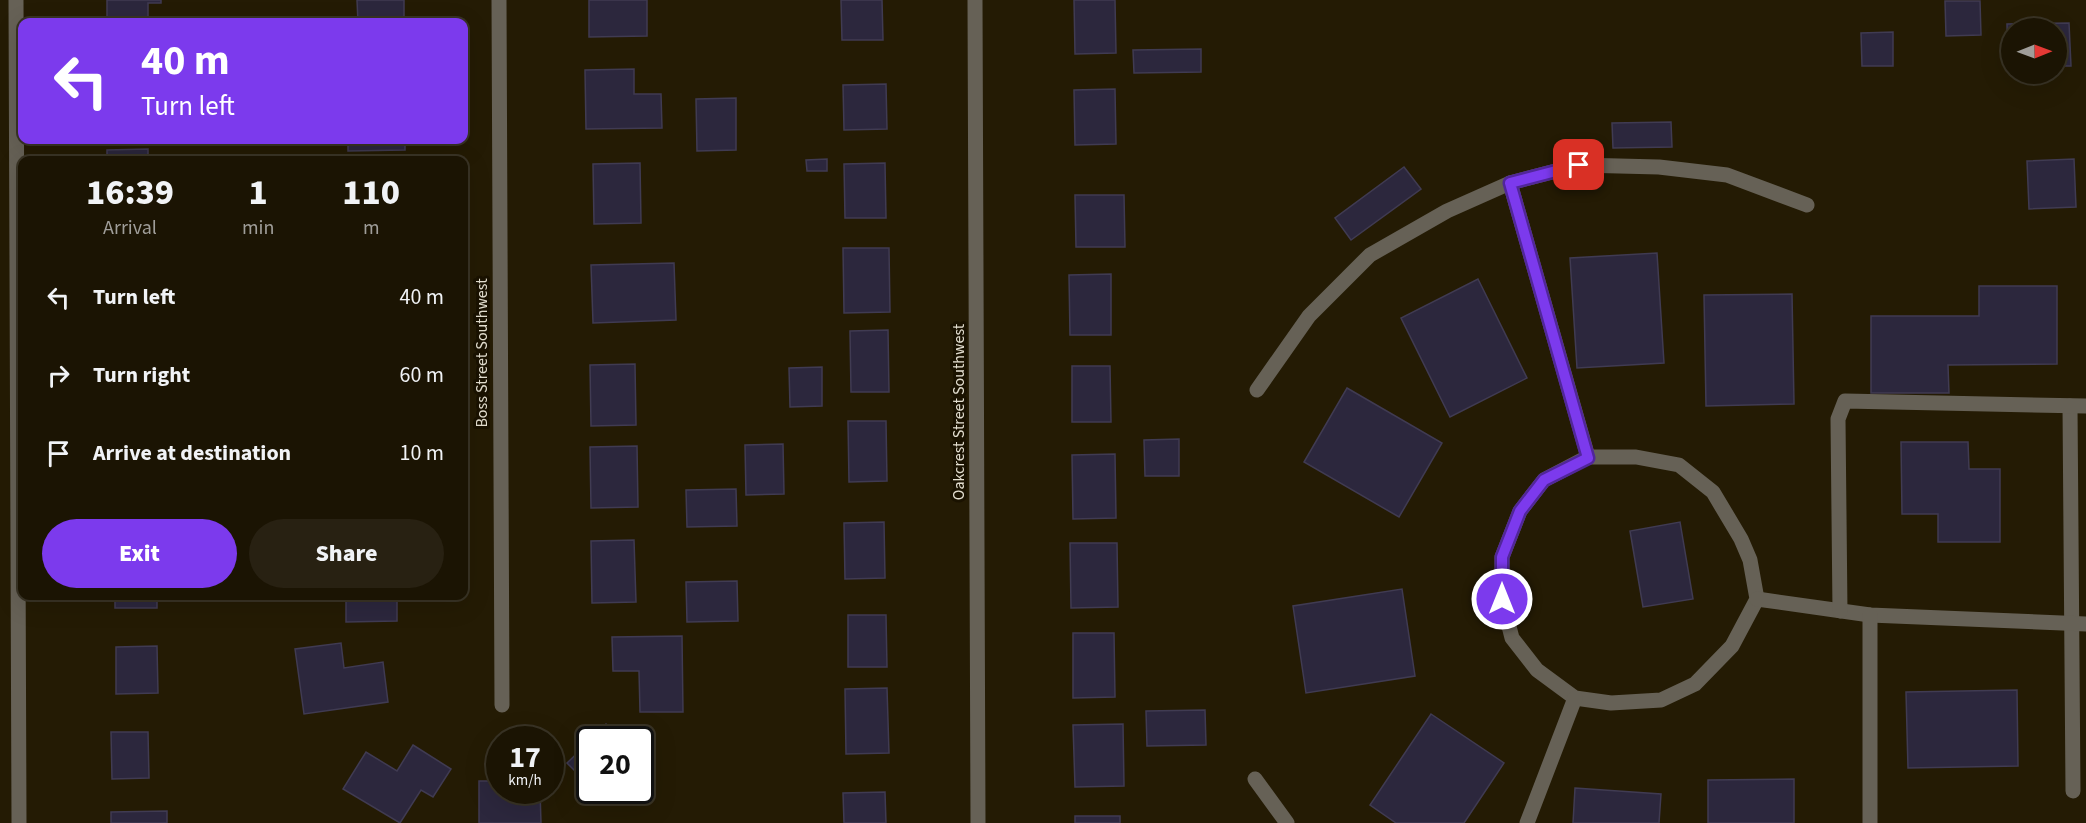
<!DOCTYPE html>
<html lang="en">
<head>
<meta charset="utf-8">
<style>
	:root { --surface:#1b1403; --page:#282112; --text:#f1f3f6; --muted:#a09e9a; --line:#393325; --accent:#7c3aed }
	body { margin:0; font-family:"Source Sans 3",sans-serif; background:var(--page); color:var(--text); height:100vh; display:flex; flex-direction:column; font-size:22px; white-space:nowrap }
	* { box-sizing:border-box; margin:0 }
	p { font-size:20px; color:var(--muted) }
	.icon { flex:none; width:33px; height:33px; fill:none; stroke:currentColor; stroke-width:2; stroke-linecap:round; stroke-linejoin:round }
	.map { position:relative; flex:1; overflow:hidden }
	.panel { position:absolute; left:18px; top:156px; width:450px; height:444px; display:flex; flex-direction:column; background:var(--surface); border-radius:12px; box-shadow:0 6px 24px #0002,0 0 0 2px var(--line) }
	.panel>* { flex:none }
	.hud { position:absolute; left:18px; top:18px; width:450px; height:126px; border-radius:12px; box-shadow:0 6px 24px #0002,0 0 0 2px var(--line); background:#7c3aed; color:#fff; overflow:hidden }
	.needle { width:39px; rotate:89deg }
	.buttons { position:absolute; left:2001px; top:18px; display:grid; gap:12px }
	.buttons a { display:grid; place-items:center; width:66px; height:66px; border-radius:50%; background:var(--surface); box-shadow:0 6px 24px #0002,0 0 0 2px var(--line); font-size:30px }
	.speed { position:absolute; left:486px; top:726px; display:flex; gap:12px; font-size:30px; font-weight:700; text-align:center }
	.speed>* { display:grid; place-content:center; width:78px; height:78px; border-radius:50%; background:var(--surface); box-shadow:0 6px 24px #0002,0 0 0 2px var(--line); line-height:1 }
	.speed small { font-size:15px; font-weight:400 }
	.speed .limit { border:3px solid #111; border-radius:9px; background:#fff; color:#111 }
	.pin { position:absolute; display:grid; place-items:center; width:51px; height:51px; color:#fff; margin:-26px; border-radius:12px; box-shadow:0 3px 9px #0006 }
	.me { position:absolute; width:66px; margin:-33px; rotate:0deg; stroke-linejoin:round; filter:drop-shadow(0 0 4px #0008) }
	.turn { display:flex; align-items:center; gap:21px; height:126px; padding:0 24px; font-size:27px }
	.turn .icon { width:78px; height:78px; stroke-width:2.5 }
	.turn b { display:block; font-size:42px; line-height:51px }
	.eta { display:flex; justify-content:space-evenly; align-items:center; height:102px; text-align:center }
	.eta b { font-size:36px; font-weight:800; line-height:42px }
	.button { display:flex; gap:12px; margin-top:auto; padding:12px 24px }
	.button a { flex:1; height:69px; border-radius:36px; background:var(--accent); color:#fff; font-size:24px; font-weight:800; line-height:69px; text-align:center }
	.button a+a { background:var(--page); color:var(--text) }
	ul { padding:0; list-style:none }
	li { display:flex; align-items:center; gap:18px; height:78px; padding:0 24px }
	li div { flex:1 }
	li b { display:block; font-size:22px }
	li em { font-style:normal }
	.map>svg:first-child { display:block }
	.building { fill:#2c273d; stroke:#403b52; stroke-width:1.5 }
	.lines { fill:none; stroke-linecap:round; stroke-linejoin:round }
	.lane { stroke:#666156; stroke-width:15 }
	.street { stroke:#666156; stroke-width:15 }
	.route-casing { stroke:#51269a; stroke-width:15 }
	.route { stroke:#7c3aed; stroke-width:10 }
	.labels { text-anchor:middle; dominant-baseline:central; stroke-width:6; stroke-linejoin:round; paint-order:stroke }
	.street-label { font-size:16px; fill:#e4dfd0; stroke:#1a1200 }
</style>
</head>
<body>
<div class="map">
<svg width="2086" height="823" viewBox="0 0 2086 823">
	<rect width="100%" height="100%" fill="#241b04"/>
	<g class="building">
		<polygon points="107,0 161,0 161,3 148,3 148,22 107,22"/>
		<polygon points="357,0 404,0 404,22 358,22"/>
		<polygon points="589,0 647,0 647,36 589,37"/>
		<polygon points="841,0 882,0 883,40 842,40"/>
		<polygon points="1074,0 1115,0 1116,53 1075,54"/>
		<polygon points="1945,1 1980,1 1981,35 1946,36"/>
		<polygon points="2069,23 2071,66 2056,66 2056,28 2012,28 2012,68 2008,68 2007,24"/>
		<polygon points="1893,32 1893,66 1862,66 1861,33"/>
		<polygon points="1201,49 1201,72 1134,73 1133,50"/>
		<polygon points="634,69 634,94 661,94 662,128 586,129 585,70"/>
		<polygon points="886,84 887,129 844,130 843,85"/>
		<polygon points="1115,89 1116,144 1075,145 1074,90"/>
		<polygon points="736,98 736,150 697,151 696,99"/>
		<polygon points="1671,122 1672,147 1613,148 1612,123"/>
		<polygon points="348,140 405,140 405,150 348,151"/>
		<polygon points="148,149 148,160 107,160 107,150"/>
		<polygon points="827,159 827,171 807,171 806,160"/>
		<polygon points="2074,159 2076,207 2029,209 2027,161"/>
		<polygon points="640,163 641,223 594,224 593,164"/>
		<polygon points="885,163 886,218 845,218 844,164"/>
		<polygon points="1404,167 1421,189 1351,240 1335,218"/>
		<polygon points="1075,195 1124,195 1125,247 1076,247"/>
		<polygon points="843,248 889,248 890,312 844,313"/>
		<polygon points="1657,253 1664,363 1577,368 1570,258"/>
		<polygon points="674,263 676,320 593,323 591,265"/>
		<polygon points="1111,274 1111,335 1070,335 1069,275"/>
		<polygon points="1478,279 1527,378 1450,417 1401,318"/>
		<polygon points="1979,286 2057,286 2057,364 1948,365 1949,393 1871,393 1871,316 1979,316"/>
		<polygon points="1792,294 1794,404 1706,406 1704,295"/>
		<polygon points="888,330 889,392 851,392 850,331"/>
		<polygon points="635,364 636,425 591,426 590,365"/>
		<polygon points="1072,366 1110,366 1111,422 1072,422"/>
		<polygon points="822,367 822,406 790,407 789,368"/>
		<polygon points="1347,388 1442,443 1399,517 1304,462"/>
		<polygon points="848,421 886,421 887,481 849,482"/>
		<polygon points="1179,439 1179,476 1145,476 1144,440"/>
		<polygon points="1901,442 1968,442 1969,469 2000,469 2000,542 1938,542 1938,514 1902,514"/>
		<polygon points="783,444 784,494 746,495 745,445"/>
		<polygon points="637,446 638,507 591,508 590,447"/>
		<polygon points="1115,454 1116,518 1073,519 1072,455"/>
		<polygon points="736,489 737,526 687,527 686,490"/>
		<polygon points="884,522 885,578 845,579 844,523"/>
		<polygon points="1680,522 1693,599 1643,607 1630,531"/>
		<polygon points="634,540 636,602 592,603 591,541"/>
		<polygon points="1070,543 1117,543 1118,607 1071,608"/>
		<polygon points="737,581 738,621 687,622 686,582"/>
		<polygon points="1402,589 1415,676 1306,693 1293,606"/>
		<rect x="115" y="596" width="42" height="12"/>
		<polygon points="346,596 397,596 397,621 346,622"/>
		<polygon points="848,615 886,615 887,667 848,667"/>
		<polygon points="1073,633 1114,633 1115,697 1073,698"/>
		<polygon points="682,636 683,712 640,712 639,671 613,671 612,637"/>
		<polygon points="341,643 344,668 383,662 388,702 304,714 295,649"/>
		<polygon points="157,646 158,693 116,694 116,647"/>
		<polygon points="887,688 889,753 846,754 845,689"/>
		<polygon points="2017,690 2018,766 1908,768 1906,692"/>
		<polygon points="1205,710 1206,745 1147,746 1146,711"/>
		<polygon points="1431,714 1504,763 1464,823 1396,823 1370,805"/>
		<polygon points="606,724 622,740 591,740"/>
		<polygon points="1123,724 1124,786 1075,787 1073,725"/>
		<polygon points="111,732 148,732 149,778 112,779"/>
		<polygon points="590,741 590,786 567,763"/>
		<polygon points="413,745 451,769 433,797 421,790 400,823 343,789 366,752 397,771"/>
		<polygon points="640,758 648,766 640,774"/>
		<polygon points="1794,779 1794,823 1708,823 1708,780"/>
		<polygon points="479,781 500,781 500,790 540,790 541,823 479,823"/>
		<polygon points="1575,788 1661,794 1659,823 1573,823"/>
		<polygon points="594,790 624,790 610,805"/>
		<polygon points="885,792 886,823 844,823 843,793"/>
		<polygon points="167,811 167,823 111,823 111,812"/>
		<rect x="1075" y="816" width="45" height="7"/>
	</g>
	<g class="lines">
		<g class="lane">
			<polyline points="1510,183 1588,457"/>
			<polyline points="1257,390 1309,316 1370,255 1447,211 1510,183 1579,165 1659,167 1727,175 1807,205"/>
			<polyline points="2070,406 2073,791"/>
			<polygon points="1588,457 1636,457 1679,465 1713,492 1741,539 1750,560 1757,599 1732,646 1695,684 1661,700 1611,703 1575,698 1537,670 1512,638 1502,599 1502,557 1520,511 1544,480"/>
			<polyline points="1757,599 1870,615 2086,624"/>
			<polyline points="1840,611 1838,419 1845,401 2086,406"/>
			<polyline points="1870,615 1870,823"/>
			<polyline points="1255,779 1287,823"/>
			<polyline points="1527,823 1575,698"/>
		</g>
		<g class="street">
			<polyline points="16,0 19,823"/>
			<polyline points="499,0 502,705"/>
			<polyline points="975,0 978,823"/>
		</g>
	</g>
	<g class="lines">
		<defs>
			<polyline id="route" points="1502,599 1502,557 1520,511 1544,480 1588,458 1510,183 1579,165"/>
		</defs>
		<use href="#route" class="route-casing"/>
		<use href="#route" class="route"/>
	</g>
	<g class="labels">
		<g class="street-label">
			<text transform="translate(482 353) rotate(-90)">Boss Street Southwest</text>
			<text transform="translate(959 412) rotate(-90)">Oakcrest Street Southwest</text>
		</g>
	</g>
</svg>
<div class="buttons">
<a><svg class="needle" viewBox="-14 -14 28 28"><path d="M0-13l5 13h-10z" fill="#e53935"/><path d="M0 13l5-13h-10z" fill="#a09e9a"/></svg></a>
</div>
<div class="speed"><div>17<small>km/h</small></div><div class="limit">20</div></div>
<div class="pin" style="left:1579px;top:165px;background:#d93025"><svg class="icon" aria-label="arrive" viewBox="0 0 24 24"><path d="M6 21V4h12l-3 4 3 4H6"/></svg></div>
<svg class="me" style="left:1502px;top:599px" viewBox="-20 -20 40 40"><circle r="17" fill="#7c3aed" stroke="#fff" stroke-width="3"/><path d="M0-11L8 9 0 5-8 9z" fill="#fff"/></svg>
<div class="hud">
<div class="turn"><svg class="icon" aria-label="left" viewBox="0 0 24 24"><path d="M17 20v-9H6M10 6l-5 5 5 5"/></svg><div><b>40 m</b>Turn left</div></div>
</div>
<section class="panel">
<div class="eta">
<div><b>16:39</b><p>Arrival</p></div>
<div><b>1</b><p>min</p></div>
<div><b>110</b><p>m</p></div>
</div>
<ul>
<li><svg class="icon" aria-label="left" viewBox="0 0 24 24"><path d="M17 20v-9H6M10 6l-5 5 5 5"/></svg><div><b>Turn left</b></div><em>40 m</em></li>
<li><svg class="icon" aria-label="right" viewBox="0 0 24 24"><path d="M7 20v-9h11M14 6l5 5-5 5"/></svg><div><b>Turn right</b></div><em>60 m</em></li>
<li><svg class="icon" aria-label="arrive" viewBox="0 0 24 24"><path d="M6 21V4h12l-3 4 3 4H6"/></svg><div><b>Arrive at destination</b></div><em>10 m</em></li>
</ul>
<div class="button"><a>Exit</a><a>Share</a></div>
</section>
</div>
</body>
</html>
